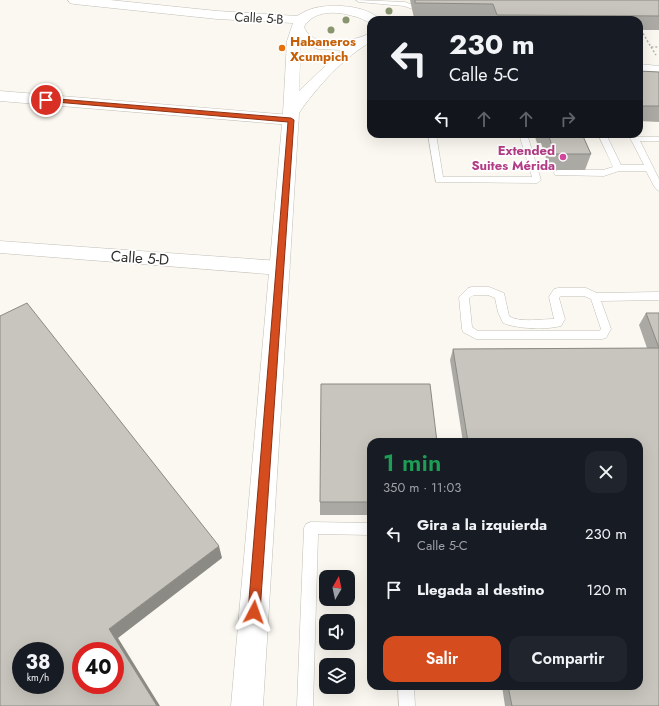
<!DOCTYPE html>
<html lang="es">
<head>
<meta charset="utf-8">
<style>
	:root { --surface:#171b24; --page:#20242c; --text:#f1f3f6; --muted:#9ea1a6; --accent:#d54d1f }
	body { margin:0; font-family:Jost,sans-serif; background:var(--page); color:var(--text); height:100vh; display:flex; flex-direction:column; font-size:15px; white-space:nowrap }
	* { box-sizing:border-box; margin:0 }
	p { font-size:13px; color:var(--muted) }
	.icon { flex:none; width:22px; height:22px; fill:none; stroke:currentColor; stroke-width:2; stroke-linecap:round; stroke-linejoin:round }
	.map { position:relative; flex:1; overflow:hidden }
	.sheet { position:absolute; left:367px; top:438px; width:276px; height:252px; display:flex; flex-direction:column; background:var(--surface); border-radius:12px; box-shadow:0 4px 16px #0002 }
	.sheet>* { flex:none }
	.hud { position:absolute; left:367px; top:16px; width:276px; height:122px; border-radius:12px; box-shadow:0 4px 16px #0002; background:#171b24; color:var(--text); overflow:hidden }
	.needle { width:26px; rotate:9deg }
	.controls { position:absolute; left:319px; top:570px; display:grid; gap:8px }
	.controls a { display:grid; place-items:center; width:36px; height:36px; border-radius:8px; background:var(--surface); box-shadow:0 4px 16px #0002; font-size:20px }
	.speed { position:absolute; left:12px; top:642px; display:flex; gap:8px; font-size:20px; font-weight:700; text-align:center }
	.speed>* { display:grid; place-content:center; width:52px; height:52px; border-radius:50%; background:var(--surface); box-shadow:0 4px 16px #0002; line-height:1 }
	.speed small { font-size:10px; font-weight:400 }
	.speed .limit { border:6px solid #d22; background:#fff; color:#111 }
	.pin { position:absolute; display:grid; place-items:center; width:34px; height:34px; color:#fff; margin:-17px; border:2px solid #fff; border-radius:50%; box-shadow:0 1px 4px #0007 }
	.me { position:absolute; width:44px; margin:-22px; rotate:4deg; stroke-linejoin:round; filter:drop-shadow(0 0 3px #0008) }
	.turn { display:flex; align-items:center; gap:14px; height:84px; padding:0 16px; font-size:18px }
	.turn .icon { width:52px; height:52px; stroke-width:2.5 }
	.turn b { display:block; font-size:28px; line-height:34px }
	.lanes { display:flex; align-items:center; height:38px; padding:0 16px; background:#0003; justify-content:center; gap:20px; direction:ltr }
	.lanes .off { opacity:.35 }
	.round { display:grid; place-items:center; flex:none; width:42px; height:42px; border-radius:12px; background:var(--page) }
	.summary { display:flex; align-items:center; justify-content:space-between; height:68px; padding:0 16px }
	h1 { font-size:24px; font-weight:600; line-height:30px; color:#1e9e55 }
	.action { display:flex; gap:8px; margin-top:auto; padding:8px 16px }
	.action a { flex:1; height:46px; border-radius:12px; background:var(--accent); color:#fff; font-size:16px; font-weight:600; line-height:46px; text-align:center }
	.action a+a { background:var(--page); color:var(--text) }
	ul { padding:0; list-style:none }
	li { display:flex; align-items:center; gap:12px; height:56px; padding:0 16px }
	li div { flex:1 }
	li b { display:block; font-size:15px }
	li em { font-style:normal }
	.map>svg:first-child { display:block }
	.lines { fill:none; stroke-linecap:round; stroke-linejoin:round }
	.service-casing { stroke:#c1bfb7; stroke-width:1 }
	.minor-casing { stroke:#c1bfb7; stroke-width:1 }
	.tertiary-casing { stroke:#c1bfb7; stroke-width:1 }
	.path { stroke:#b6b4ae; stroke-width:1.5; stroke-dasharray:2 2; stroke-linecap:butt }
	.service { fill:#fff; fill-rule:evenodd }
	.minor { fill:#fff; fill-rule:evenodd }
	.tertiary { fill:#fff; fill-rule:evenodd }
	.tree { fill:#89956e }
	.wall { fill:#aba9a3 }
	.shaded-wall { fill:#8b8a84 }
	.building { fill:#c7c5bd; stroke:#8b8a84; fill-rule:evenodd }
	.route { fill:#d54d1f; stroke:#8a3214 }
	.food-dot { fill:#e8710a; stroke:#fff; stroke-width:1.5 }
	.hotel-dot { fill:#d1479c; stroke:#fff; stroke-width:1.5 }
	.labels { text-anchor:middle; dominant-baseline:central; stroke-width:3.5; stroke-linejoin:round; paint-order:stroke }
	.far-street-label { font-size:13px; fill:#2f2f2c; stroke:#fff }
	.far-food-label { font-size:13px; font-weight:bold; fill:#c56008; stroke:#fff; text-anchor:start }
	.far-hotel-label { font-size:13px; font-weight:bold; fill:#b23c85; stroke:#fff; text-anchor:end }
	.street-label { font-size:15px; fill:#2f2f2c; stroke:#fff }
</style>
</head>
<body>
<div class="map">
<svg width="659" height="706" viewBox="0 0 659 706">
	<rect width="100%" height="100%" fill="#faf8f0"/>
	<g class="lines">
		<defs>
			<g id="service">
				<polygon points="356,0 405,2 453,20 444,20 404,6 359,2"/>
				<polygon points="428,134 436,134 443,177 532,177 519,134 527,134 541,180 537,183 436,182"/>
				<polygon points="598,134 606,134 621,165 644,165 628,134 636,134 637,137 659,137 659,141 640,141 659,179 659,191 655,188 646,171 619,171 604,176 555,175 554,173 555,171 558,170 603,170 613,167"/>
				<path d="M472 287H489L504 293 509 316C518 323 543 319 554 319L549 297 554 289 558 288H586L597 293 659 292V300L601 301 611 329 606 338 602 339H476L463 332 462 329 459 297 468 288ZM474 295H488L495 298 498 312 503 323C517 329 546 330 561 326L565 319 559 298 561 296H584L591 299 601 329 599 331H478L472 327 469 298Z"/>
				<polygon points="311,522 371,523 371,535 318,534 313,706 297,706 304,528 306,524"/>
				<polygon points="398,686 414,686 415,706 399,706"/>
			</g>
			<g id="minor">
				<polygon points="0,91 291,115 297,117 299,120 297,123 291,125 0,101"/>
				<polygon points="0,241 280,261 287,263 290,268 287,273 280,275 0,253"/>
			</g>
			<g id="tertiary">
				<path d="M68 0H110L217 11 297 16C305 11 312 8 320 7 335 4 370 6 379 20H371V23C365 21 360 17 353 16 337 11 313 10 304 27 311 45 337 44 353 39 360 38 365 35 371 33V42C346 55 315 89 299 113L263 706H231L283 113 287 41 293 23 217 19 74 4 70 3ZM301 42 318 49 342 50 299 91Z"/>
				<polygon points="639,64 659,66 659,74 639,72"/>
			</g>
		</defs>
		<use href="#service" class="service-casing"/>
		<use href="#minor" class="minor-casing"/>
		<use href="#tertiary" class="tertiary-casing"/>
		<g class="path">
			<polyline points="463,16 469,20"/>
			<polyline points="641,30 651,47 659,47"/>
			<polyline points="651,47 656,55"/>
		</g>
		<use href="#service" class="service"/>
		<use href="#minor" class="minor"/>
		<use href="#tertiary" class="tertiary"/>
	</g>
	<g class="tree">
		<circle cx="389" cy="11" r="3.5"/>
		<circle cx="346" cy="20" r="3.5"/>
		<circle cx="331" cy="30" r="3.5"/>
	</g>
	<g class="wall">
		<polygon points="410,0 659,0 659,30 639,30 639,20 491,20 491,18 414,18"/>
		<polygon points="639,71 659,72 659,122 639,121"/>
		<polygon points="534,134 584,134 583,136 591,154 585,170 550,170 541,143 537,143"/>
		<polygon points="646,313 659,313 659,706 505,706 502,686 639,686 639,442 463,442 450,360 453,349 647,348 639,325"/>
		<polygon points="371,442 371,515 320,515 320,502"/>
	</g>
	<polygon class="shaded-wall" points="219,546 222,558 118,638 160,706 157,706 109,629"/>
	<g class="building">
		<polygon points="415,0 659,0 659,16 497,15 493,4 415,3"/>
		<polygon points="639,71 659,72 659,106 641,106 639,102"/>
		<polygon points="548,134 582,134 591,154 555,154"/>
		<path d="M27 303 219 546 109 629 157 706H0V316ZM21 651H55V685H21ZM81 651H115V685H81Z"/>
		<polygon points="646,313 659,313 659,348"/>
		<polygon points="659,348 659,706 512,706 508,686 639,686 639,442 468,442 453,349"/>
		<polygon points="321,384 430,384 437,442 371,442 371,502 320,502"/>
	</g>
	<polygon class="route" points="46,98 291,118 294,120 260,612 258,616 254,618 250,616 248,612 288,122 44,101 44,99"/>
	<circle class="food-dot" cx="282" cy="48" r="4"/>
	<circle class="hotel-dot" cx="563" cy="157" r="4"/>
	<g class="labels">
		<g class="far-street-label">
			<text transform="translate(259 18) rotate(3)">Calle 5-B</text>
		</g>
		<g class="far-food-label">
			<text x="290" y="41">Habaneros<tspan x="290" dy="15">Xcumpich</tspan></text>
		</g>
		<g class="far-hotel-label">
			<text x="555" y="150">Extended<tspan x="555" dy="15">Suites Mérida</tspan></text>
		</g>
		<g class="street-label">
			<text transform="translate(140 258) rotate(4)">Calle 5-D</text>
		</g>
	</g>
</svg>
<div class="controls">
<a><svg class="needle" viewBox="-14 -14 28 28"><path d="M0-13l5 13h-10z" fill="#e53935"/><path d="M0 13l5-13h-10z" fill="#9ea1a6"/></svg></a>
<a><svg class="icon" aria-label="sound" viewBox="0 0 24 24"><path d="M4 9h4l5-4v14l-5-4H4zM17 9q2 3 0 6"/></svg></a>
<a><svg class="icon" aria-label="layers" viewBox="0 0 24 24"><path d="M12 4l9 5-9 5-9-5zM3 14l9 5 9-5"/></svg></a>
</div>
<div class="speed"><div>38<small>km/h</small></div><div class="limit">40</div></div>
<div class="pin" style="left:46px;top:100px;background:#d93025"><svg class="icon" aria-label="arrive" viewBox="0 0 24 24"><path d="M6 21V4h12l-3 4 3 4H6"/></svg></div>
<svg class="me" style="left:254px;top:612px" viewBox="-20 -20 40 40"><path d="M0-17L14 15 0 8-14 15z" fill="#d54d1f" stroke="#fff" stroke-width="4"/></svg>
<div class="hud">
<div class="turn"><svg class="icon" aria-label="left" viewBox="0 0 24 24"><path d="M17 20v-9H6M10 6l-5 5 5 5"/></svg><div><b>230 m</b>Calle 5-C</div></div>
<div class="lanes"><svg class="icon" aria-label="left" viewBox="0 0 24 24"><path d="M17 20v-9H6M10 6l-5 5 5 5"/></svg><svg class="icon off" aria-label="ahead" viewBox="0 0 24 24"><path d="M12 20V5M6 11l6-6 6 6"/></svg><svg class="icon off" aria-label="ahead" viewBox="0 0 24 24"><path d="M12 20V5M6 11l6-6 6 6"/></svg><svg class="icon off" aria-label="right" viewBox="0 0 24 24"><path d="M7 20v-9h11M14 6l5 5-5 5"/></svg></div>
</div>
<section class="sheet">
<div class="summary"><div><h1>1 min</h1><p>350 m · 11:03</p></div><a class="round"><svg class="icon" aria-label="close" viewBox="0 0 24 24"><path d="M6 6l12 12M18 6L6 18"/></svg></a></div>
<ul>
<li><svg class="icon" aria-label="left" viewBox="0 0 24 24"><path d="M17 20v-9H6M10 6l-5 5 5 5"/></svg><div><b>Gira a la izquierda</b><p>Calle 5-C</p></div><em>230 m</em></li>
<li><svg class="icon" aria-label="arrive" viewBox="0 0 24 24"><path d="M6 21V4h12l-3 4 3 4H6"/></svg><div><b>Llegada al destino</b></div><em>120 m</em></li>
</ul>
<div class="action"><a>Salir</a><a>Compartir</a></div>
</section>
</div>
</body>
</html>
